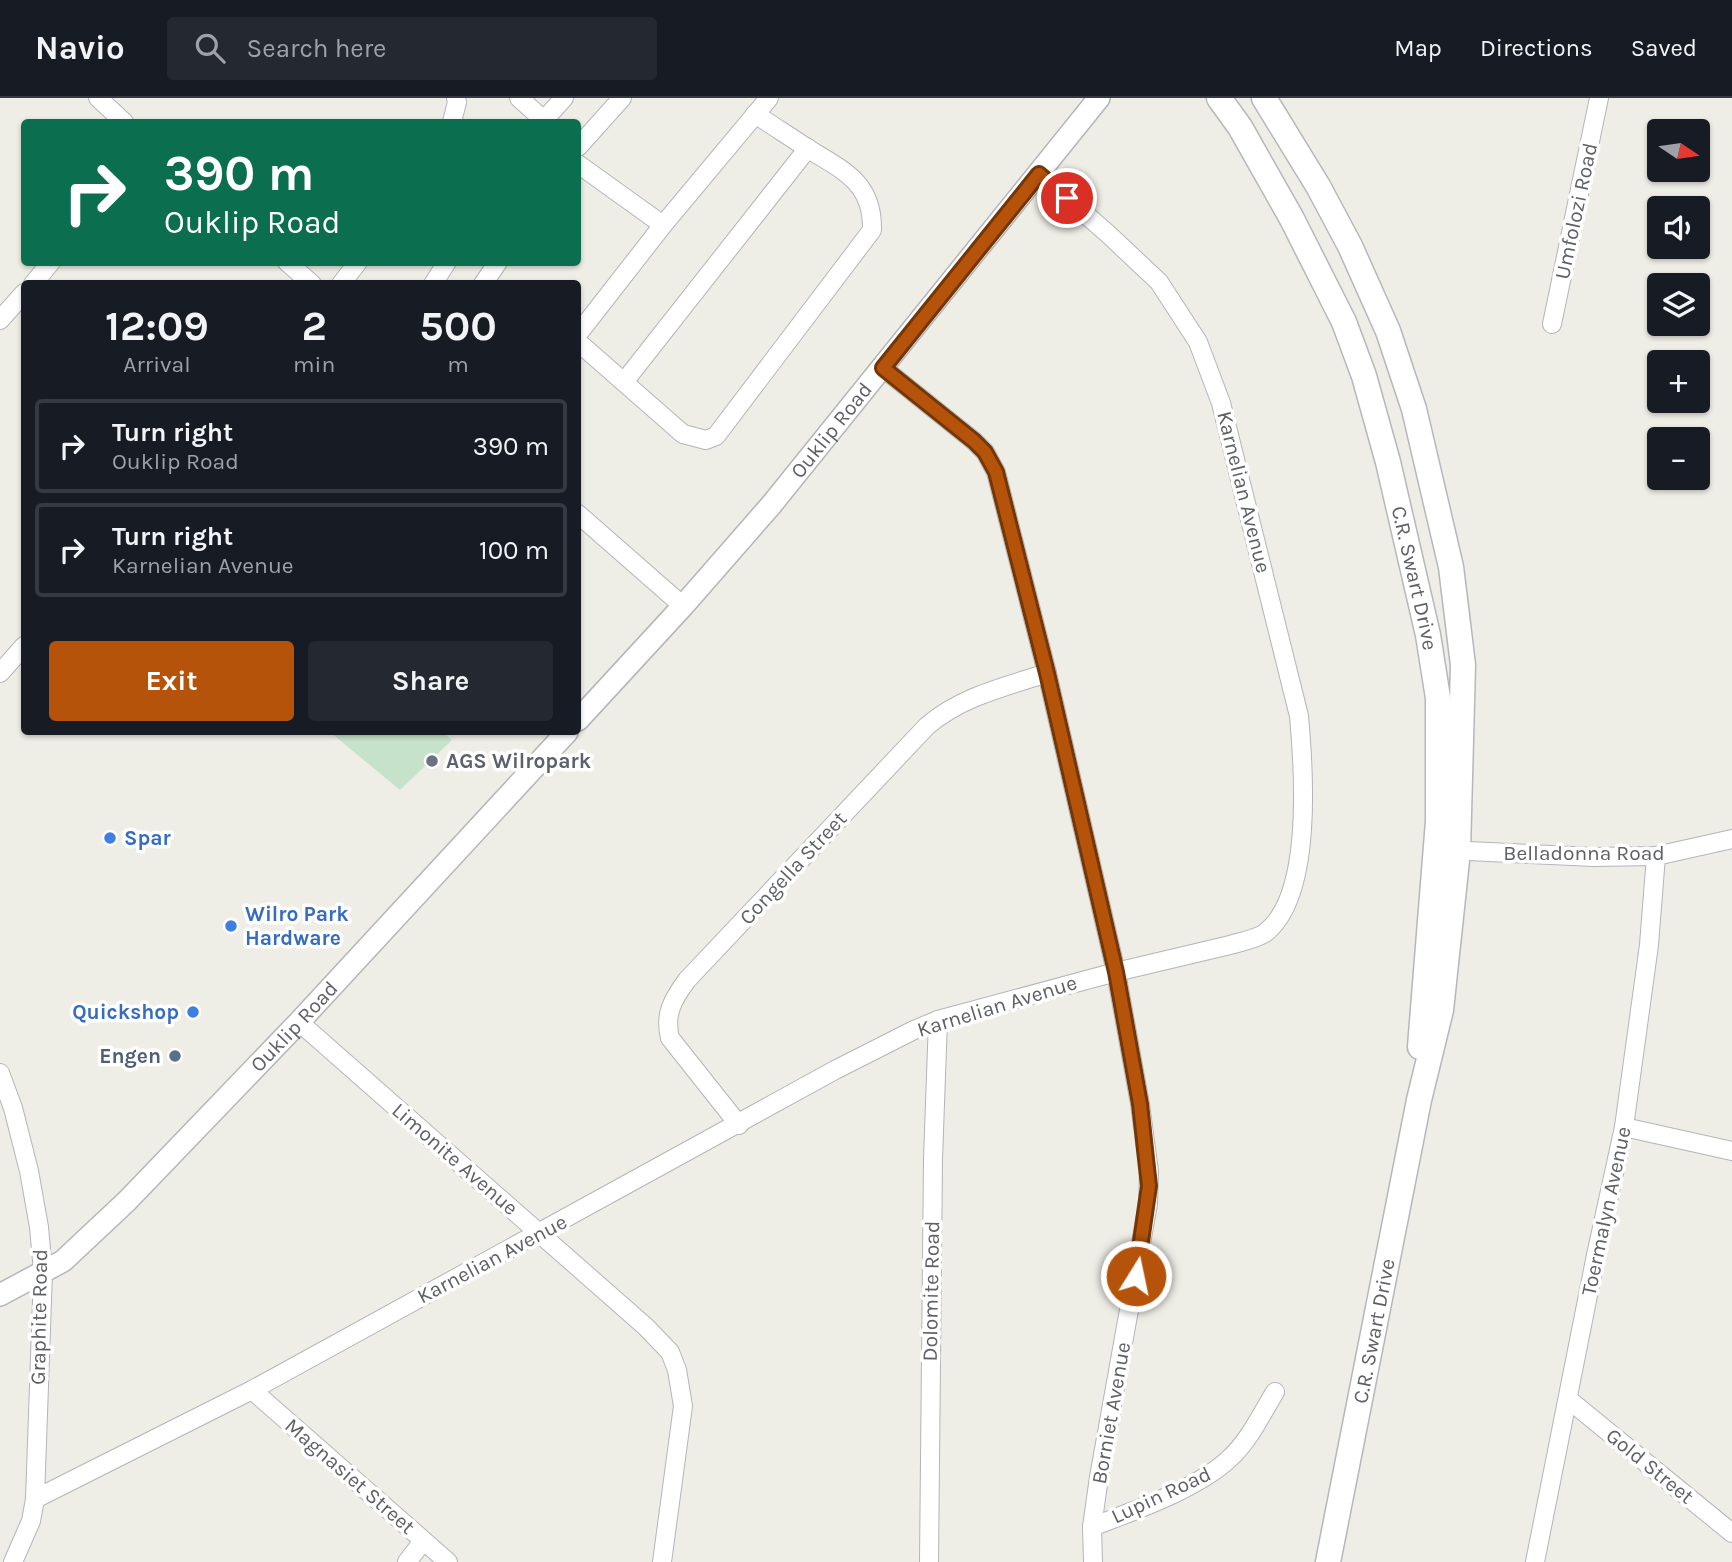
<!DOCTYPE html>
<html lang="en">
<head>
<meta charset="utf-8">
<style>
	:root { --surface:#171b24; --page:#242831; --text:#f1f3f6; --muted:#9ea1a6; --line:#363941; --accent:#b45309 }
	body { margin:0; font-family:Karla,sans-serif; background:var(--page); color:var(--text); height:100vh; display:flex; flex-direction:column; font-size:26px; white-space:nowrap }
	* { box-sizing:border-box; margin:0 }
	p { font-size:23px; color:var(--muted) }
	.icon { flex:none; width:38px; height:38px; fill:none; stroke:currentColor; stroke-width:2; stroke-linecap:round; stroke-linejoin:round }
	.map { position:relative; flex:1; overflow:hidden }
	.sheet { position:absolute; left:21px; top:182px; width:560px; height:455px; display:flex; flex-direction:column; background:var(--surface); border-radius:7px; box-shadow:0 2px 5px #0004 }
	.sheet>* { flex:none }
	.guide { position:absolute; left:21px; top:21px; width:560px; height:147px; border-radius:7px; box-shadow:0 2px 5px #0004; background:#0b6e4f; color:#fff; overflow:hidden }
	.needle { width:46px; rotate:103deg }
	.fabs { position:absolute; left:1647px; top:21px; display:grid; gap:14px }
	.fabs a { display:grid; place-items:center; width:63px; height:63px; border-radius:7px; background:var(--surface); box-shadow:0 2px 5px #0004; font-size:35px }
	.pin { position:absolute; display:grid; place-items:center; width:60px; height:60px; color:#fff; margin:-30px; border:4px solid #fff; border-radius:50%; box-shadow:0 2px 7px #0007 }
	.me { position:absolute; width:77px; margin:-38px; rotate:10deg; stroke-linejoin:round; filter:drop-shadow(0 0 5px #0008) }
	.turn { display:flex; align-items:center; gap:24px; height:147px; padding:0 28px; font-size:32px }
	.turn .icon { width:91px; height:91px; stroke-width:2.5 }
	.turn b { display:block; font-size:49px; line-height:60px }
	.eta { display:flex; justify-content:space-evenly; align-items:center; height:119px; text-align:center }
	.eta b { font-size:42px; font-weight:700; line-height:49px }
	.cta { display:flex; gap:14px; margin-top:auto; padding:14px 28px }
	.cta a { flex:1; height:80px; border-radius:7px; background:var(--accent); color:#fff; font-size:28px; font-weight:700; line-height:80px; text-align:center }
	.cta a+a { background:var(--page); color:var(--text) }
	ul { padding:0; list-style:none }
	li { display:flex; align-items:center; gap:21px; height:94px; margin:0 14px 10px; padding:0 14px; border:4px solid var(--line); border-radius:7px }
	li div { flex:1 }
	li b { display:block; font-size:26px }
	li em { font-style:normal }
	header { display:flex; align-items:center; gap:42px; box-sizing:border-box; height:98px; padding:0 35px; background:var(--surface); border-bottom:2px solid var(--line) }
	header strong { font-size:33px }
	nav { display:flex; gap:38px; margin-inline-start:auto; font-size:24px }
	.search { width:490px; height:63px; background:var(--page); display:flex; align-items:center; gap:18px; box-sizing:border-box; padding:0 24px; border-radius:7px; color:var(--muted); font-size:26px }
	.map>svg:first-child { display:block }
	.green { fill:#c6e2ca }
	.lines { fill:none; stroke-linecap:round; stroke-linejoin:round }
	.minor-casing { stroke:#b3b5b9; stroke-width:20 }
	.tertiary-casing { stroke:#b3b5b9; stroke-width:24 }
	.secondary-casing { stroke:#b5b7bb; stroke-width:27 }
	.minor { stroke:#fff; stroke-width:18 }
	.tertiary { stroke:#fff; stroke-width:21 }
	.secondary { stroke:#fff; stroke-width:24 }
	.route-casing { stroke:#753606; stroke-width:18 }
	.route { stroke:#b45309; stroke-width:12 }
	.worship-dot { fill:#6b7280; stroke:#fff; stroke-width:2.5 }
	.shop-dot { fill:#3f7fe0; stroke:#fff; stroke-width:2.5 }
	.service-dot { fill:#5c6f8a; stroke:#fff; stroke-width:2.5 }
	.labels { text-anchor:middle; dominant-baseline:central; stroke-width:7; stroke-linejoin:round; paint-order:stroke }
	.street-label { font-size:21px; fill:#5e6064; stroke:#fff }
	.worship-label { font-size:21px; font-weight:bold; fill:#5b616d; stroke:#fff; text-anchor:start }
	.shop-label { font-size:21px; font-weight:bold; fill:#366cbe; stroke:#fff; text-anchor:start }
	.service-label { font-size:21px; font-weight:bold; fill:#4e5e75; stroke:#fff; text-anchor:end }
</style>
</head>
<body>
<header>
<strong>Navio</strong>
<div class="search"><svg class="icon" aria-label="search" viewBox="0 0 24 24"><circle cx="10" cy="10" r="6"/><path d="M15 15l6 6"/></svg>Search here</div>
<nav><a>Map</a><a>Directions</a><a>Saved</a></nav>
</header>
<div class="map">
<svg width="1732" height="1464" viewBox="0 0 1732 1464">
	<rect width="100%" height="100%" fill="#eeede6"/>
	<polygon class="green" points="330,634 443,634 452,642 400,692"/>
	<g class="lines">
		<defs>
			<g id="minor">
				<polyline points="98,0 124,24"/>
				<polyline points="519,0 546,24"/>
				<polyline points="543,23 564,0"/>
				<polyline points="452,24 457,4 456,0"/>
				<polyline points="578,49 622,0"/>
				<polyline points="578,66 663,127"/>
				<polyline points="287,164 312,186"/>
				<polyline points="33,186 51,164"/>
				<polyline points="341,186 358,164"/>
				<polyline points="433,186 447,164"/>
				<polyline points="483,186 498,164"/>
				<polyline points="0,222 24,195"/>
				<polyline points="1552,226 1599,0"/>
				<polyline points="578,236 663,127 769,0"/>
				<path d="M578 244 683 336 706 342 716 338 872 132C873 86 845 73 810 52 792 40 773 28 755 16"/>
				<polyline points="883,270 974,343 985,354 996,374 1047,575 1116,874 1140,1006 1149,1073 1148,1106 1099,1379 1092,1429 1093,1464"/>
				<polyline points="624,284 808,50"/>
				<polyline points="578,416 683,508"/>
				<polyline points="0,575 24,548"/>
				<polyline points="1447,752 1593,759 1656,758 1732,741"/>
				<polyline points="299,924 646,1229 670,1254 677,1272 683,1308 662,1464"/>
				<polyline points="0,975 13,1010 29,1073 39,1129 43,1174 35,1401 31,1423 13,1464"/>
				<path d="M739 1027 670 940C664 916 673 901 687 882L927 628C962 598 1005 589 1047 575"/>
				<polyline points="1624,1029 1732,1053"/>
				<polyline points="252,1292 448,1464"/>
				<polyline points="1568,1301 1732,1435"/>
				<path d="M35 1401 252 1292 835 972 914 932 938 922 1116 874 1230 847C1240 844 1256 841 1265 835 1313 798 1304 673 1299 618L1221 305 1198 244 1159 184 1107 135 1039 76"/>
				<path d="M1092 1429C1133 1413 1197 1391 1229 1361 1249 1343 1261 1317 1275 1294"/>
				<polyline points="407,1464 423,1443"/>
				<polyline points="929,1464 933,1061 938,922"/>
				<polyline points="1535,1464 1596,1157 1624,1029 1649,847 1656,758"/>
			</g>
			<g id="tertiary">
				<path id="s1" d="M578 622 683 508 772 406 1099 0"/>
				<path id="s2" d="M0 1197 63 1163 127 1103 299 924 567 634"/>
			</g>
			<g id="secondary">
				<path id="s3" d="M1219 0 1240 29 1292 121 1344 224 1364 278 1388 364 1428 537 1438 600V723L1420 949"/>
				<polyline points="1264,0 1318,88 1350,148 1388,233 1414,311 1451,469 1463,567 1458,753 1441,912 1419,1002 1328,1464"/>
			</g>
		</defs>
		<use href="#minor" class="minor-casing"/>
		<use href="#tertiary" class="tertiary-casing"/>
		<use href="#secondary" class="secondary-casing"/>
		<use href="#minor" class="minor"/>
		<use href="#tertiary" class="tertiary"/>
		<use href="#secondary" class="secondary"/>
	</g>
	<g class="lines">
		<defs>
			<polyline id="route" points="1067,100 1039,76 883,270 974,343 985,354 996,374 1047,575 1116,874 1140,1006 1149,1088 1136,1178"/>
		</defs>
		<use href="#route" class="route-casing"/>
		<use href="#route" class="route"/>
	</g>
	<circle class="worship-dot" cx="432" cy="663" r="7"/>
	<g class="shop-dot">
		<circle cx="110" cy="740" r="7"/>
		<circle cx="231" cy="828" r="7"/>
		<circle cx="193" cy="914" r="7"/>
	</g>
	<circle class="service-dot" cx="175" cy="958" r="7"/>
	<g class="labels">
		<g class="street-label">
			<text transform="translate(1576 113) rotate(-78)">Umfolozi Road</text>
			<text stroke="none"><textPath href="#s1" startOffset="385">Ouklip Road</textPath></text>
			<text transform="translate(1244 394) rotate(76)">Karnelian Avenue</text>
			<text stroke="none"><textPath href="#s3" startOffset="523">C.R. Swart Drive</textPath></text>
			<text x="1584" y="755">Belladonna Road</text>
			<text transform="translate(793 770) rotate(-47)">Congella Street</text>
			<text transform="translate(997 908) rotate(-17)">Karnelian Avenue</text>
			<text stroke="none"><textPath href="#s2" startOffset="401">Ouklip Road</textPath></text>
			<text transform="translate(455 1061) rotate(41)">Limonite Avenue</text>
			<text transform="translate(1606 1113) rotate(-78)">Toermalyn Avenue</text>
			<text transform="translate(492 1161) rotate(-28)">Karnelian Avenue</text>
			<text transform="translate(931 1193) rotate(-89)">Dolomite Road</text>
			<text transform="translate(39 1219) rotate(-89)">Graphite Road</text>
			<text transform="translate(1374 1233) rotate(-79)">C.R. Swart Drive</text>
			<text transform="translate(1111 1315) rotate(-80)">Borniet Avenue</text>
			<text transform="translate(1650 1368) rotate(39)">Gold Street</text>
			<text transform="translate(350 1378) rotate(41)">Magnasiet Street</text>
			<text transform="translate(1161 1397) rotate(-25)">Lupin Road</text>
		</g>
		<g class="worship-label">
			<text x="446" y="663">AGS Wilropark</text>
		</g>
		<g class="shop-label">
			<text x="124" y="740">Spar</text>
			<text x="245" y="816">Wilro Park<tspan x="245" dy="24">Hardware</tspan></text>
			<text x="179" y="914" text-anchor="end">Quickshop</text>
		</g>
		<g class="service-label">
			<text x="161" y="958">Engen</text>
		</g>
	</g>
</svg>
<div class="fabs">
<a><svg class="needle" viewBox="-14 -14 28 28"><path d="M0-13l5 13h-10z" fill="#e53935"/><path d="M0 13l5-13h-10z" fill="#9ea1a6"/></svg></a>
<a><svg class="icon" aria-label="sound" viewBox="0 0 24 24"><path d="M4 9h4l5-4v14l-5-4H4zM17 9q2 3 0 6"/></svg></a>
<a><svg class="icon" aria-label="layers" viewBox="0 0 24 24"><path d="M12 4l9 5-9 5-9-5zM3 14l9 5 9-5"/></svg></a>
<a>+</a>
<a>−</a>
</div>
<div class="pin" style="left:1067px;top:100px;background:#d93025"><svg class="icon" aria-label="arrive" viewBox="0 0 24 24"><path d="M6 21V4h12l-3 4 3 4H6"/></svg></div>
<svg class="me" style="left:1136px;top:1178px" viewBox="-20 -20 40 40"><circle r="17" fill="#b45309" stroke="#fff" stroke-width="3"/><path d="M0-11L8 9 0 5-8 9z" fill="#fff"/></svg>
<div class="guide">
<div class="turn"><svg class="icon" aria-label="right" viewBox="0 0 24 24"><path d="M7 20v-9h11M14 6l5 5-5 5"/></svg><div><b>390 m</b>Ouklip Road</div></div>
</div>
<section class="sheet">
<div class="eta">
<div><b>12:09</b><p>Arrival</p></div>
<div><b>2</b><p>min</p></div>
<div><b>500</b><p>m</p></div>
</div>
<ul>
<li><svg class="icon" aria-label="right" viewBox="0 0 24 24"><path d="M7 20v-9h11M14 6l5 5-5 5"/></svg><div><b>Turn right</b><p>Ouklip Road</p></div><em>390 m</em></li>
<li><svg class="icon" aria-label="right" viewBox="0 0 24 24"><path d="M7 20v-9h11M14 6l5 5-5 5"/></svg><div><b>Turn right</b><p>Karnelian Avenue</p></div><em>100 m</em></li>
</ul>
<div class="cta"><a>Exit</a><a>Share</a></div>
</section>
</div>
</body>
</html>
